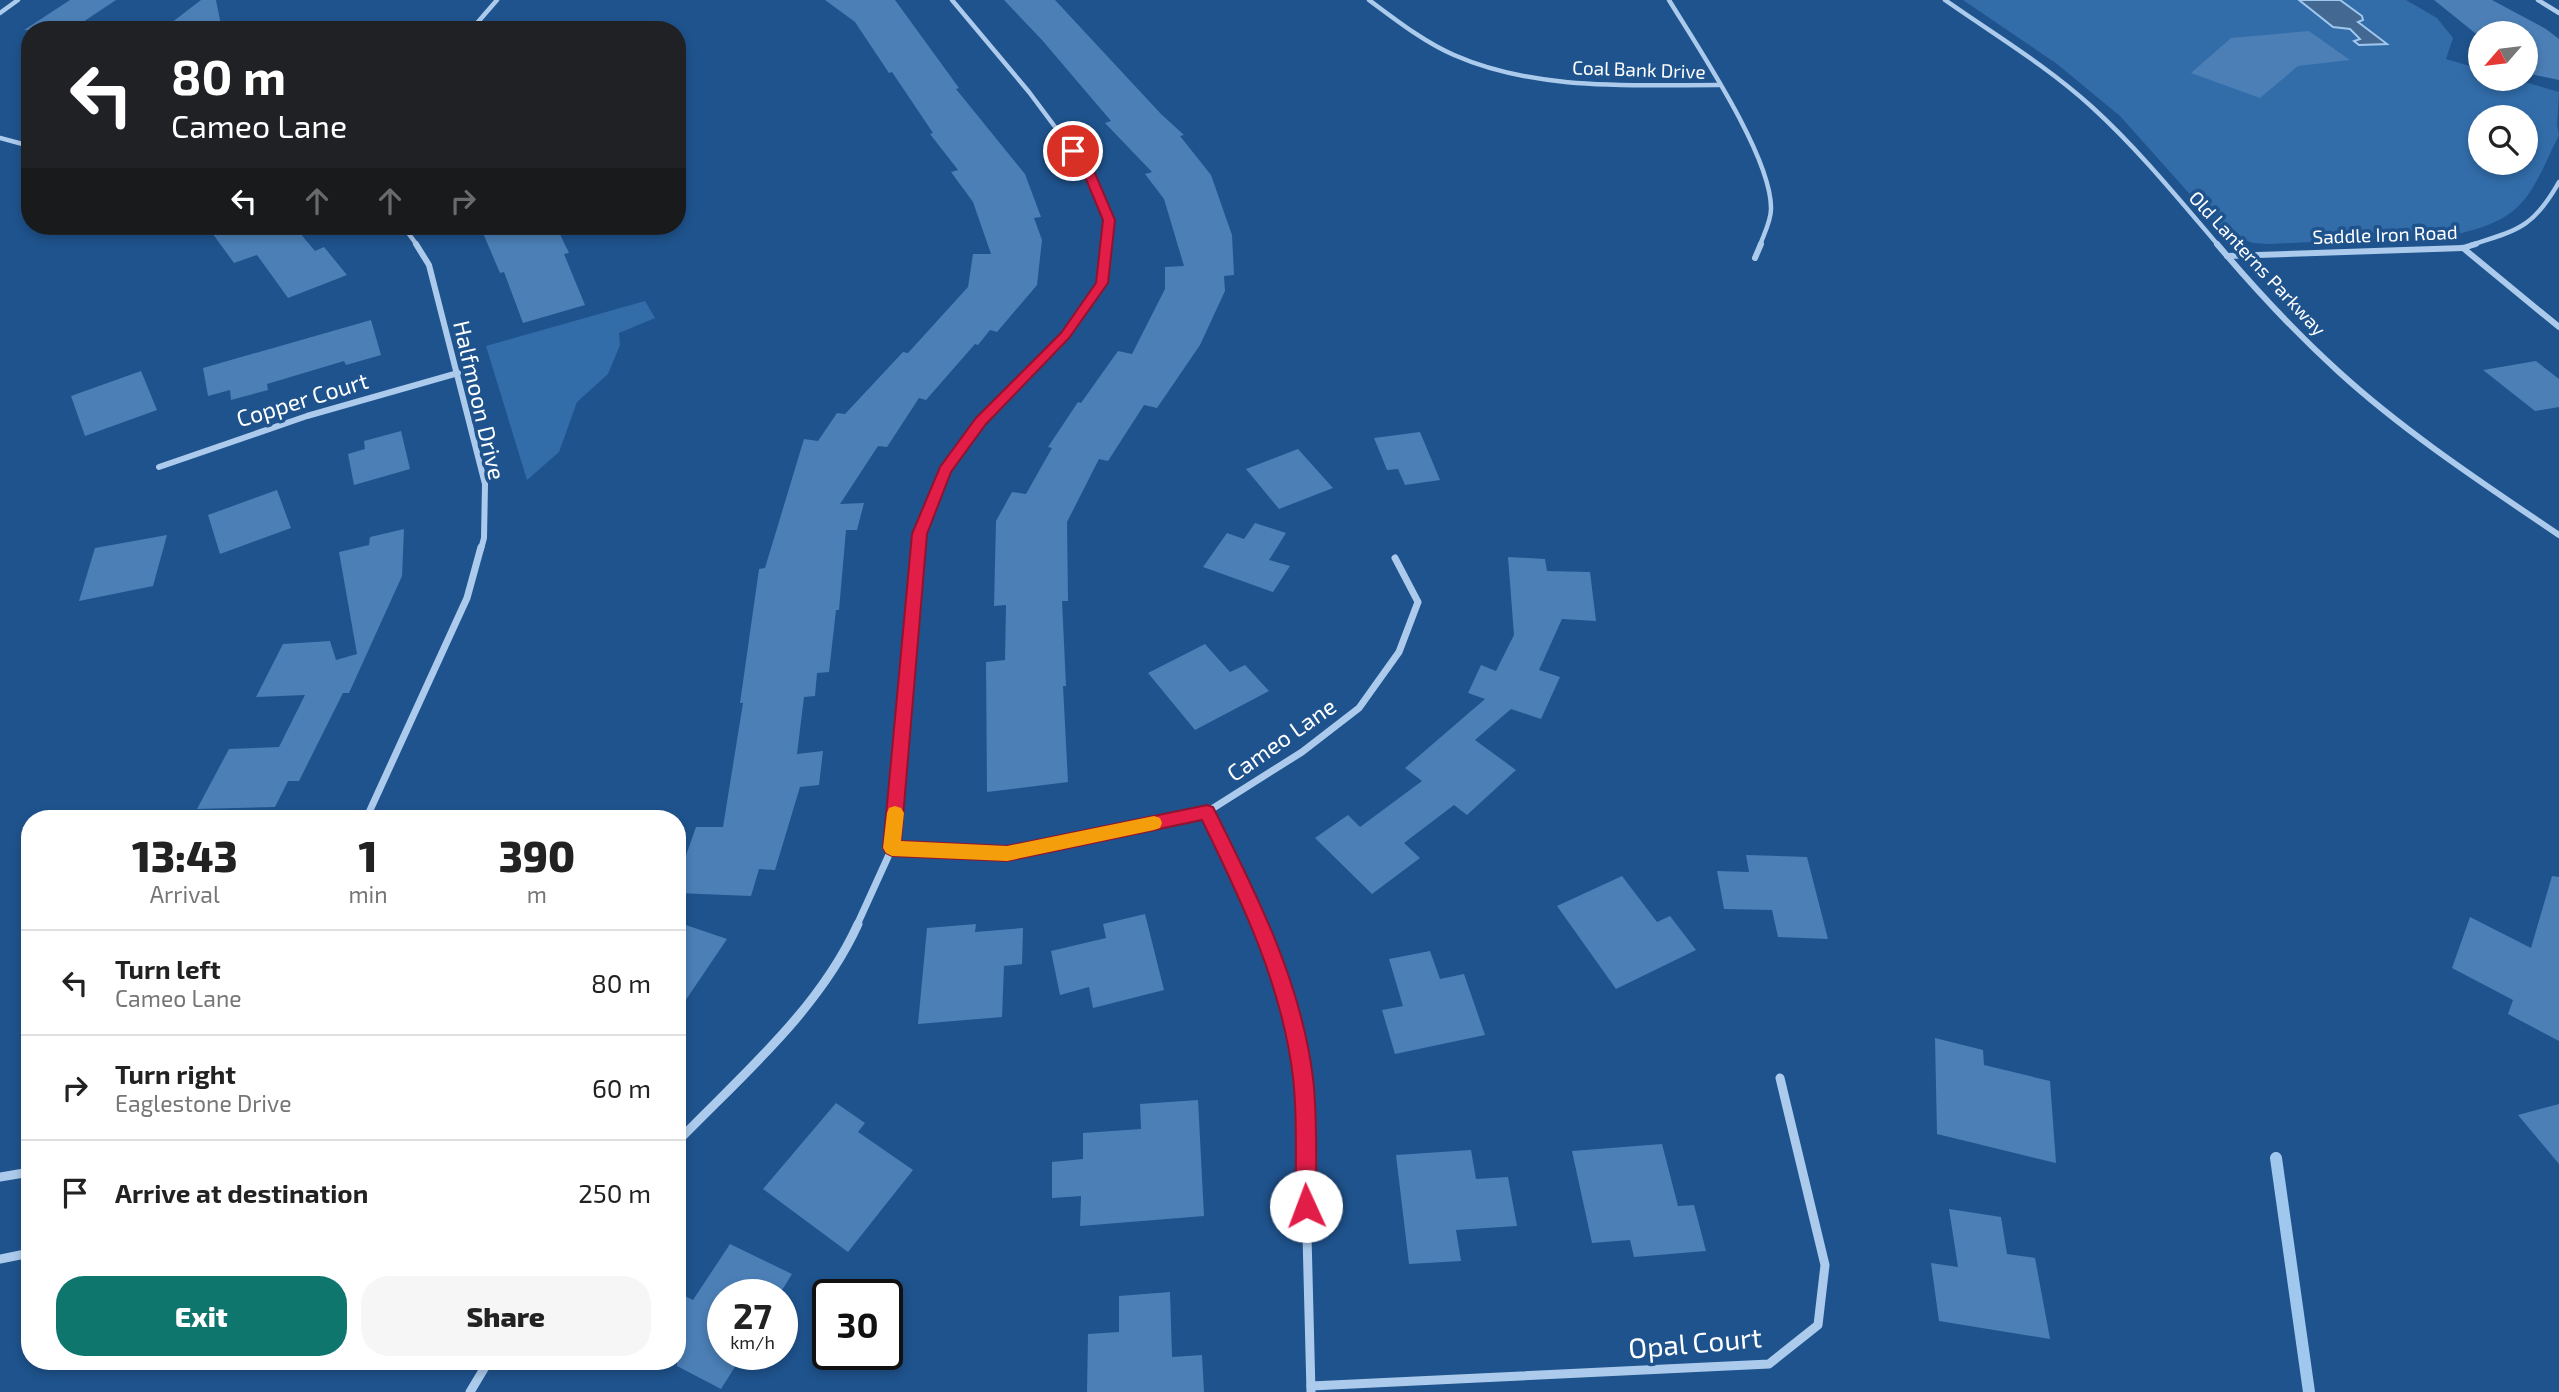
<!DOCTYPE html>
<html lang="en">
<head>
<meta charset="utf-8">
<style>
	:root { --surface:#fff; --page:#f6f6f6; --text:#222; --muted:#767676; --line:#e0e0e0; --accent:#0f766e }
	body { margin:0; font-family:"Exo 2",sans-serif; background:var(--page); color:var(--text); height:100vh; display:flex; flex-direction:column; font-size:26px; white-space:nowrap }
	* { box-sizing:border-box; margin:0 }
	p { font-size:23px; color:var(--muted) }
	.icon { flex:none; width:38px; height:38px; fill:none; stroke:currentColor; stroke-width:2; stroke-linecap:round; stroke-linejoin:round }
	.map { position:relative; flex:1; overflow:hidden }
	.sheet { position:absolute; left:21px; top:810px; width:665px; height:560px; display:flex; flex-direction:column; background:var(--surface); border-radius:28px; box-shadow:0 4px 10px #0003 }
	.sheet>* { flex:none }
	.guide { position:absolute; left:21px; top:21px; width:665px; height:214px; border-radius:28px; box-shadow:0 4px 10px #0003; background:#202124; color:#fff; overflow:hidden }
	.needle { width:46px; rotate:242deg }
	.fabs { position:absolute; left:2468px; top:21px; display:grid; gap:14px }
	.fabs a { display:grid; place-items:center; width:70px; height:70px; border-radius:50%; background:var(--surface); box-shadow:0 4px 10px #0003; font-size:35px }
	.speed { position:absolute; left:707px; top:1279px; display:flex; gap:14px; font-size:35px; font-weight:700; text-align:center }
	.speed>* { display:grid; place-content:center; width:91px; height:91px; border-radius:50%; background:var(--surface); box-shadow:0 4px 10px #0003; line-height:1 }
	.speed small { font-size:18px; font-weight:400 }
	.speed .limit { border:4px solid #111; border-radius:10px; background:#fff; color:#111 }
	.pin { position:absolute; display:grid; place-items:center; width:60px; height:60px; color:#fff; margin:-30px; border:4px solid #fff; border-radius:50%; box-shadow:0 2px 7px #0007 }
	.me { position:absolute; width:77px; margin:-38px; rotate:358deg; stroke-linejoin:round; filter:drop-shadow(0 0 5px #0008) }
	.turn { display:flex; align-items:center; gap:24px; height:147px; padding:0 35px; font-size:32px }
	.turn .icon { width:91px; height:91px; stroke-width:2.5 }
	.turn b { display:block; font-size:49px; line-height:60px }
	.lanes { display:flex; align-items:center; height:66px; padding:0 35px; background:#0003; justify-content:center; gap:35px; direction:ltr }
	.lanes .off { opacity:.35 }
	.eta { display:flex; justify-content:space-evenly; align-items:center; height:119px; text-align:center }
	.eta b { font-size:42px; font-weight:800; line-height:49px }
	.action { display:flex; gap:14px; margin-top:auto; padding:14px 35px }
	.action a { flex:1; height:80px; border-radius:28px; background:var(--accent); color:#fff; font-size:28px; font-weight:800; line-height:80px; text-align:center }
	.action a+a { background:var(--page); color:var(--text) }
	ul { padding:0; list-style:none }
	li { display:flex; align-items:center; gap:21px; height:105px; padding:0 35px; border-top:2px solid var(--line) }
	li div { flex:1 }
	li b { display:block; font-size:26px }
	li em { font-style:normal }
	.map>svg:first-child { display:block }
	.green { fill:#326daa; fill-rule:evenodd }
	.water { fill:#436891; stroke:#a0c7ee; stroke-width:2 }
	.lines { fill:none; stroke-linecap:round; stroke-linejoin:round }
	.stream { stroke:#a0c7ee; stroke-width:12 }
	.building { fill:#4b7fb6 }
	.minor-far3 { stroke:#accbec; stroke-width:4.5 }
	.minor-far2 { stroke:#accbec; stroke-width:6 }
	.minor-far1 { stroke:#accbec; stroke-width:7 }
	.minor { stroke:#accbec; stroke-width:9 }
	.route { fill:#e11d48; stroke:#92132f; stroke-width:2 }
	.slow { fill:#f59e0b }
	.labels { text-anchor:middle; dominant-baseline:central; stroke-width:7; stroke-linejoin:round; paint-order:stroke }
	.far-street-label { font-size:19px; fill:#fff; stroke:#1f538d }
	.street-label { font-size:23px; fill:#fff; stroke:#1f538d }
	.near-street-label { font-size:28px; fill:#fff; stroke:#1f538d }
</style>
</head>
<body>
<div class="map">
<svg width="2559" height="1392" viewBox="0 0 2559 1392">
	<rect width="100%" height="100%" fill="#1f538d"/>
	<g class="green">
		<path d="M1963 0H2406L2437 18 2453 38 2446 59 2480 69V79H2515L2559 92 2557 125 2559 135C2529 197 2525 220 2453 235L2269 244 2253 243 2229 234 2220 228 2120 116 2057 64ZM2480 117H2525V163H2480Z"/>
		<polygon points="645,301 655,318 619,333 620,345 608,374 577,402 559,452 527,480 486,346"/>
	</g>
	<polygon class="water" points="2299,0 2340,0 2362,16 2363,20 2358,22 2387,44 2359,45 2354,41 2360,39 2350,29 2333,27"/>
	<g class="lines">
		<polyline class="stream" points="2276,1158 2309,1392"/>
	</g>
	<g class="building">
		<polygon points="70,0 116,0 71,30 24,30"/>
		<polygon points="201,0 216,0 222,30 162,30"/>
		<polygon points="825,0 895,0 959,88 956,89 1025,174 1041,217 1034,218 1042,240 1037,285 997,332 990,330 978,345 975,344 926,400 919,398 887,447 878,446 840,504 864,503 857,530 846,530 839,610 836,610 829,672 817,673 815,696 804,697 797,754 823,751 819,785 800,787 775,870 759,869 751,896 677,893 677,881 696,827 723,827 743,703 740,703 759,569 765,568 804,439 818,441 837,413 845,414 903,352 908,353 968,287 973,254 991,254 973,202 951,172 958,170 930,134 933,133 892,72 889,73 855,22"/>
		<polygon points="1004,0 1055,0 1161,114 1184,135 1180,136 1211,175 1232,235 1234,275 1224,276 1225,291 1200,345 1157,408 1144,405 1108,461 1099,459 1067,522 1068,601 1062,601 1066,686 1063,686 1068,782 987,792 986,662 1005,660 1006,605 994,606 996,521 1012,492 1026,494 1052,448 1048,447 1078,402 1081,403 1118,351 1132,354 1165,289 1165,267 1184,266 1164,199 1145,174 1152,172 1105,123 1111,121 1042,40"/>
		<polygon points="2434,0 2492,0 2546,29 2559,39 2559,80 2525,73 2525,33 2480,33 2480,37"/>
		<polygon points="2309,31 2350,60 2298,66 2260,98 2191,73 2231,38"/>
		<polygon points="207,226 294,226 315,251 324,247 347,275 288,298 257,255 234,263"/>
		<polygon points="480,226 556,226 569,253 564,254 585,305 523,323 504,272 500,273"/>
		<polygon points="371,320 381,355 346,365 344,361 267,384 268,390 231,400 230,390 208,396 203,368"/>
		<polygon points="2536,361 2559,379 2559,407 2535,411 2483,370"/>
		<polygon points="141,371 157,410 85,436 71,396"/>
		<polygon points="401,431 410,469 354,485 348,454 365,449 364,441"/>
		<polygon points="1420,432 1440,480 1405,485 1398,469 1387,470 1374,438"/>
		<polygon points="1298,449 1333,488 1279,509 1246,469"/>
		<polygon points="277,490 291,528 220,554 208,515"/>
		<polygon points="1255,523 1286,533 1269,560 1290,566 1273,592 1203,567 1227,533 1244,539"/>
		<polygon points="404,529 402,576 349,693 343,693 299,781 288,781 275,807 197,809 229,749 279,747 305,695 256,697 283,644 330,641 336,660 357,654 339,552 369,545 370,537"/>
		<polygon points="167,535 153,586 79,601 95,548"/>
		<polygon points="1508,557 1545,559 1547,571 1590,572 1596,621 1562,619 1539,670 1560,677 1541,719 1511,709 1475,740 1516,770 1467,815 1454,805 1404,843 1420,858 1372,894 1315,838 1348,815 1360,827 1422,781 1405,768 1485,699 1468,693 1481,665 1496,671 1514,635"/>
		<polygon points="1205,644 1230,672 1245,665 1269,691 1195,730 1148,673"/>
		<polygon points="1746,855 1807,857 1828,939 1778,937 1772,910 1724,909 1717,871 1749,872"/>
		<polygon points="1622,876 1657,922 1670,916 1696,950 1616,989 1557,906"/>
		<polygon points="2552,876 2559,877 2559,1041 2508,1014 2513,1000 2452,968 2470,917 2531,948"/>
		<polygon points="1145,914 1164,990 1093,1008 1089,987 1060,995 1051,951 1106,938 1103,924"/>
		<polygon points="677,922 727,939 677,1013"/>
		<polygon points="976,924 975,932 1023,928 1022,964 1004,966 1002,1017 918,1024 927,928"/>
		<polygon points="1430,951 1440,979 1464,974 1485,1035 1395,1054 1382,1010 1403,1006 1389,959"/>
		<polygon points="1935,1038 1983,1050 1984,1065 2050,1081 2056,1163 1937,1134"/>
		<polygon points="1198,1100 1204,1216 1080,1226 1081,1196 1052,1198 1052,1162 1083,1159 1083,1133 1141,1129 1140,1104"/>
		<polygon points="836,1103 865,1123 858,1132 913,1170 848,1252 763,1189"/>
		<polygon points="2559,1104 2559,1164 2518,1115"/>
		<polygon points="1662,1144 1678,1206 1694,1205 1706,1251 1634,1257 1630,1240 1592,1243 1572,1151"/>
		<polygon points="1471,1150 1476,1179 1508,1177 1517,1226 1456,1230 1461,1261 1409,1264 1396,1155"/>
		<polygon points="1949,1209 2001,1217 2007,1254 2035,1258 2050,1339 1939,1321 1931,1263 1958,1267"/>
		<polygon points="730,1244 792,1274 779,1295 723,1295 723,1354 743,1354 721,1389 677,1366 677,1292 693,1300"/>
		<polygon points="1170,1292 1172,1357 1202,1355 1204,1392 1087,1392 1088,1334 1119,1332 1119,1296"/>
	</g>
	<g class="lines">
		<g class="minor-far3">
			<polyline points="952,0 1029,92 1088,171 1109,221 1106,245"/>
			<path d="M1369 0C1396 20 1424 42 1454 55 1536 91 1631 85 1719 85"/>
			<path d="M1669 0C1697 46 1772 157 1771 209 1771 221 1764 234 1760 245"/>
			<path d="M1945 0C1995 35 2047 66 2092 107 2138 149 2178 198 2218 245"/>
			<polyline points="2538,0 2559,13"/>
			<polyline points="0,13 18,0"/>
			<polyline points="471,30 497,0"/>
			<polyline points="0,138 30,146"/>
			<polyline points="403,226 417,245"/>
			<path d="M2471 245C2518 230 2533 228 2559 182"/>
		</g>
		<g class="minor-far2">
			<polyline points="416,244 429,265 485,484 484,538 481,549"/>
			<path d="M2217 244C2255 289 2295 332 2339 372 2406 433 2484 484 2559 535"/>
			<polyline points="2463,248 2559,327"/>
			<polyline points="2227,256 2463,248 2476,244"/>
			<polyline points="1755,258 1761,244"/>
			<polyline points="159,467 307,416 458,373"/>
			<polyline points="919,549 920,534 945,471 981,421 1065,336 1102,283 1106,244"/>
		</g>
		<g class="minor-far1">
			<polyline points="1207,812 1261,925"/>
			<polyline points="366,819 467,598 481,547"/>
			<polyline points="892,848 1007,854 1207,812 1302,752 1359,708 1399,652 1418,602 1395,558"/>
			<polyline points="857,925 892,848 919,547"/>
		</g>
		<g class="minor">
			<polyline points="1260,924 1288,1004 1303,1078 1311,1392"/>
			<path d="M677 1142C742 1075 819 1010 858 924"/>
			<polyline points="0,1177 30,1172"/>
			<polyline points="0,1259 30,1253"/>
			<polyline points="1311,1386 1769,1364 1818,1325 1825,1265 1780,1078"/>
			<polyline points="470,1392 488,1362"/>
		</g>
	</g>
	<path class="route" d="M1070 149H1077L1094 171 1115 220 1108 283 1069 338 986 424 951 472 927 534 901 841 1007 846 1207 805 1213 807C1256 893 1301 981 1313 1078 1318 1120 1315 1164 1317 1206L1314 1214 1306 1217 1299 1214 1296 1206C1295 1164 1298 1119 1293 1077 1282 985 1242 902 1202 820L1007 861 892 856 886 853 883 848 912 534 940 467 976 418 1061 333 1096 283 1103 220 1083 172 1068 151Z"/>
	<polygon class="slow" points="895,806 901,808 904,813 901,841 1007,846 1154,816 1160,818 1162,823 1160,828 1154,830 1007,861 892,856 886,853 883,848 887,813 889,808"/>
	<g class="labels">
		<g class="far-street-label">
			<text transform="translate(1639 69) rotate(2)">Coal Bank Drive</text>
			<text transform="translate(2385 234) rotate(-2)">Saddle Iron Road</text>
			<text transform="translate(2258 263) rotate(47)">Old Lanterns Parkway</text>
		</g>
		<g class="street-label">
			<text transform="translate(302 399) rotate(-17)">Copper Court</text>
			<text transform="translate(480 400) rotate(77)">Halfmoon Drive</text>
			<text transform="translate(1281 739) rotate(-35)">Cameo Lane</text>
		</g>
		<g class="near-street-label">
			<text transform="translate(1695 1342) rotate(-5)">Opal Court</text>
		</g>
	</g>
</svg>
<div class="fabs">
<a><svg class="needle" viewBox="-14 -14 28 28"><path d="M0-13l5 13h-10z" fill="#e53935"/><path d="M0 13l5-13h-10z" fill="#767676"/></svg></a>
<a><svg class="icon" aria-label="search" viewBox="0 0 24 24"><circle cx="10" cy="10" r="6"/><path d="M15 15l6 6"/></svg></a>
</div>
<div class="speed"><div>27<small>km/h</small></div><div class="limit">30</div></div>
<div class="pin" style="left:1073px;top:151px;background:#d93025"><svg class="icon" aria-label="arrive" viewBox="0 0 24 24"><path d="M6 21V4h12l-3 4 3 4H6"/></svg></div>
<svg class="me" style="left:1306px;top:1206px" viewBox="-20 -20 40 40"><circle r="19" fill="#fff"/><path d="M0-13L10 11 0 6-10 11z" fill="#e11d48"/></svg>
<div class="guide">
<div class="turn"><svg class="icon" aria-label="left" viewBox="0 0 24 24"><path d="M17 20v-9H6M10 6l-5 5 5 5"/></svg><div><b>80 m</b>Cameo Lane</div></div>
<div class="lanes"><svg class="icon" aria-label="left" viewBox="0 0 24 24"><path d="M17 20v-9H6M10 6l-5 5 5 5"/></svg><svg class="icon off" aria-label="ahead" viewBox="0 0 24 24"><path d="M12 20V5M6 11l6-6 6 6"/></svg><svg class="icon off" aria-label="ahead" viewBox="0 0 24 24"><path d="M12 20V5M6 11l6-6 6 6"/></svg><svg class="icon off" aria-label="right" viewBox="0 0 24 24"><path d="M7 20v-9h11M14 6l5 5-5 5"/></svg></div>
</div>
<section class="sheet">
<div class="eta">
<div><b>13:43</b><p>Arrival</p></div>
<div><b>1</b><p>min</p></div>
<div><b>390</b><p>m</p></div>
</div>
<ul>
<li><svg class="icon" aria-label="left" viewBox="0 0 24 24"><path d="M17 20v-9H6M10 6l-5 5 5 5"/></svg><div><b>Turn left</b><p>Cameo Lane</p></div><em>80 m</em></li>
<li><svg class="icon" aria-label="right" viewBox="0 0 24 24"><path d="M7 20v-9h11M14 6l5 5-5 5"/></svg><div><b>Turn right</b><p>Eaglestone Drive</p></div><em>60 m</em></li>
<li><svg class="icon" aria-label="arrive" viewBox="0 0 24 24"><path d="M6 21V4h12l-3 4 3 4H6"/></svg><div><b>Arrive at destination</b></div><em>250 m</em></li>
</ul>
<div class="action"><a>Exit</a><a>Share</a></div>
</section>
</div>
</body>
</html>
